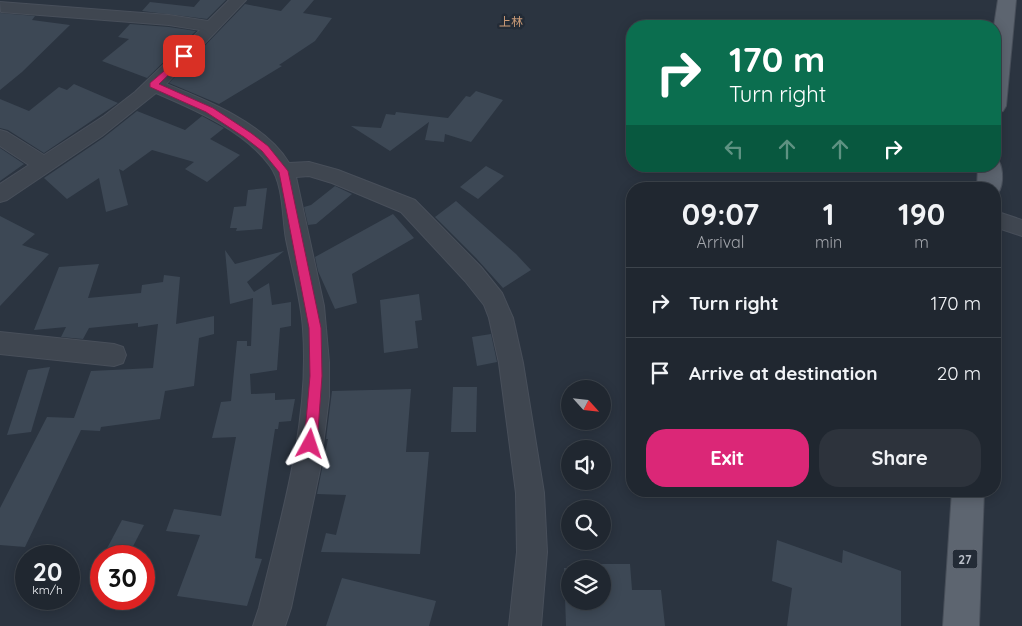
<!DOCTYPE html>
<html lang="en">
<head>
<meta charset="utf-8">
<style>
	:root { --surface:#202730; --page:#2d333c; --text:#f1f3f6; --muted:#a2a5ab; --line:#3d444c; --accent:#db2777 }
	body { margin:0; font-family:Quicksand,"Noto Sans JP",sans-serif; background:var(--page); color:var(--text); height:100vh; display:flex; flex-direction:column; font-size:19px; white-space:nowrap }
	* { box-sizing:border-box; margin:0 }
	p { font-size:16px; color:var(--muted) }
	.icon { flex:none; width:28px; height:28px; fill:none; stroke:currentColor; stroke-width:2; stroke-linecap:round; stroke-linejoin:round }
	.map { position:relative; flex:1; overflow:hidden }
	.panel { position:absolute; left:626px; top:182px; width:375px; height:315px; display:flex; flex-direction:column; background:var(--surface); border-radius:20px; box-shadow:0 2px 12px #0003,0 0 0 1px var(--line) }
	.panel>* { flex:none }
	.hud { position:absolute; left:626px; top:20px; width:375px; height:152px; border-radius:20px; box-shadow:0 2px 12px #0003,0 0 0 1px var(--line); background:#0b6e4f; color:#fff; overflow:hidden }
	.needle { width:32px; rotate:117deg }
	.fabs { position:absolute; left:561px; top:380px; display:grid; gap:10px }
	.fabs a { display:grid; place-items:center; width:50px; height:50px; border-radius:50%; background:var(--surface); box-shadow:0 2px 12px #0003,0 0 0 1px var(--line); font-size:25px }
	.speed { position:absolute; left:15px; top:545px; display:flex; gap:10px; font-size:25px; font-weight:700; text-align:center }
	.speed>* { display:grid; place-content:center; width:65px; height:65px; border-radius:50%; background:var(--surface); box-shadow:0 2px 12px #0003,0 0 0 1px var(--line); line-height:1 }
	.speed small { font-size:12px; font-weight:400 }
	.speed .limit { border:8px solid #d22; background:#fff; color:#111 }
	.pin { position:absolute; display:grid; place-items:center; width:42px; height:42px; color:#fff; margin:-21px; border-radius:10px; box-shadow:0 2px 8px #0006 }
	.me { position:absolute; width:55px; margin:-28px; rotate:5deg; stroke-linejoin:round; filter:drop-shadow(0 0 4px #0008) }
	.turn { display:flex; align-items:center; gap:18px; height:105px; padding:0 20px; font-size:22px }
	.turn .icon { width:65px; height:65px; stroke-width:2.5 }
	.turn b { display:block; font-size:35px; line-height:42px }
	.lanes { display:flex; align-items:center; height:48px; padding:0 20px; background:#0003; justify-content:center; gap:25px; direction:ltr }
	.lanes .off { opacity:.35 }
	.eta { display:flex; justify-content:space-evenly; align-items:center; height:85px; text-align:center }
	.eta b { font-size:30px; font-weight:800; line-height:35px }
	.action { display:flex; gap:10px; margin-top:auto; padding:10px 20px }
	.action a { flex:1; height:58px; border-radius:20px; background:var(--accent); color:#fff; font-size:20px; font-weight:800; line-height:58px; text-align:center }
	.action a+a { background:var(--page); color:var(--text) }
	ul { padding:0; list-style:none }
	li { display:flex; align-items:center; gap:15px; height:70px; padding:0 20px; border-top:1px solid var(--line) }
	li div { flex:1 }
	li b { display:block; font-size:19px }
	li em { font-style:normal }
	.map>svg:first-child { display:block }
	.building { fill:#3d4855; fill-rule:evenodd }
	.lines { fill:none; stroke-linecap:round; stroke-linejoin:round }
	.minor-casing { stroke:#484f5a; stroke-width:2 }
	.major-casing { stroke:#484f5a; stroke-width:2 }
	.minor { fill:#3f4650; fill-rule:evenodd }
	.major { fill:#5d6570; fill-rule:evenodd }
	.route { fill:#db2777; stroke:#8e194d }
	.labels { text-anchor:middle; dominant-baseline:central; stroke-width:5; stroke-linejoin:round; paint-order:stroke }
	.far-neighbourhood-label { font-size:12px; fill:#ca9b77; stroke:#232b36 }
	.shield { fill:#232b36; stroke:#8e949e; stroke-width:1 }
	.shield-label { font-size:12px; font-weight:bold; fill:#bcc1ca }
</style>
</head>
<body>
<div class="map">
<svg width="1022" height="626" viewBox="0 0 1022 626">
	<rect width="100%" height="100%" fill="#2b3440"/>
	<g class="building">
		<polygon points="200,0 226,0 207,19 142,11 150,2 194,7"/>
		<polygon points="291,0 314,0 303,13 332,18 315,41 279,65 282,66 219,104 169,83 245,4 281,11"/>
		<polygon points="0,13 35,16 32,20 70,25 22,72 0,90"/>
		<polygon points="130,24 169,27 196,31 147,78 102,61 129,39 118,37"/>
		<polygon points="74,84 118,103 44,153 8,130 0,128 0,99 29,111 59,87 67,90"/>
		<polygon points="476,91 503,100 471,142 445,134 444,142 425,140 429,122 390,151 351,126 381,128 386,114 395,115 396,112 448,118 466,96 470,97"/>
		<polygon points="137,111 185,130 202,116 224,128 210,139 240,155 207,182 185,169 194,162 152,150 123,171 119,169 128,205 106,212 99,178 67,199 44,178 103,138"/>
		<polygon points="0,148 24,164 0,181"/>
		<polygon points="486,166 504,176 478,199 460,187"/>
		<polygon points="335,186 352,194 316,224 308,225 304,207 311,205"/>
		<polygon points="267,188 262,229 236,231 237,228 230,228 234,207 246,206 248,190"/>
		<polygon points="456,201 516,254 531,270 503,288 476,258 435,217"/>
		<polygon points="393,214 414,238 352,274 357,303 335,309 318,271 315,257"/>
		<polygon points="0,216 35,234 22,245 49,254 0,306"/>
		<polygon points="225,250 235,264 284,251 247,282 254,292 269,283 272,305 291,302 291,326 280,328 277,370 250,374 251,394 275,393 275,400 295,399 291,421 279,422 278,429 275,429 255,558 262,559 247,606 177,596 200,535 166,531 174,509 221,516 236,437 212,438 221,402 231,401 237,341 247,341 247,346 251,346 253,298 230,304"/>
		<polygon points="99,264 88,298 141,293 142,285 163,282 164,275 180,277 176,324 214,316 214,334 199,338 194,386 165,391 160,419 101,427 100,431 81,430 25,547 0,545 0,508 47,417 74,418 91,371 153,368 158,324 138,327 138,323 89,328 83,339 61,337 66,327 34,330 59,267"/>
		<polygon points="419,294 422,320 415,321 418,348 384,353 380,300"/>
		<polygon points="491,334 497,362 477,366 472,337"/>
		<polygon points="50,367 31,432 7,435 28,370"/>
		<polygon points="453,387 477,387 476,432 451,432"/>
		<polygon points="411,389 406,452 429,452 420,554 321,552 326,533 336,535 346,495 317,494 328,439 326,439 332,391"/>
		<polygon points="122,520 144,525 128,556 103,556"/>
		<polygon points="777,540 842,563 843,550 901,571 901,626 787,626 792,588 772,581"/>
		<path d="M601 564H630L632 590H661L665 626H566L564 568H601ZM570 569H602V601H570Z"/>
		<polygon points="342,578 436,601 429,626 326,626"/>
	</g>
	<g class="lines">
		<defs>
			<g id="minor">
				<path d="M229 0H246L166 84C206 100 266 124 289 163L309 162 338 170 415 200 481 267 502 293 513 318 523 363 544 493 547 552 541 626H509L517 552 516 493 499 363 489 318 484 305 465 281 401 212 332 183 309 176 296 177 324 306 329 362V397L320 469 291 608 285 626H253L259 608C281 516 310 424 303 329 301 298 292 269 286 239 282 217 284 185 270 166 244 130 195 110 156 93L102 136 7 200 0 202V184L29 165 0 146V130L7 132 44 155 104 116 135 92 200 30 169 25 1 12 0 2 169 15 208 21Z"/>
				<polygon points="995,211 1022,220 1022,236 995,227"/>
				<polygon points="0,332 114,344 123,347 126,355 123,363 114,366 0,354"/>
			</g>
			<g id="major">
				<polygon points="998,0 1016,0 1006,106 1003,111 995,113 994,26"/>
				<path d="M995 159 998 160C1004 169 1004 190 995 196V189H977L978 166H995Z"/>
				<polygon points="952,491 984,491 979,626 943,626"/>
			</g>
		</defs>
		<use href="#minor" class="minor-casing"/>
		<use href="#major" class="major-casing"/>
		<use href="#minor" class="minor"/>
		<use href="#major" class="major"/>
	</g>
	<polygon class="route" points="184,54 186,55 186,58 159,84 213,108 251,133 268,146 288,171 321,328 322,376 317,444 315,448 310,450 306,448 304,444 310,376 309,328 279,172 262,151 244,137 206,112 150,87 150,83"/>
	<g class="labels">
		<g class="far-neighbourhood-label">
			<text x="511" y="21">上林</text>
		</g>
		<rect class="shield" x="952.5" y="549.5" width="25" height="19" rx="4"/>
		<g class="shield-label">
			<text x="965" y="559">27</text>
		</g>
	</g>
</svg>
<div class="fabs">
<a><svg class="needle" viewBox="-14 -14 28 28"><path d="M0-13l5 13h-10z" fill="#e53935"/><path d="M0 13l5-13h-10z" fill="#a2a5ab"/></svg></a>
<a><svg class="icon" aria-label="sound" viewBox="0 0 24 24"><path d="M4 9h4l5-4v14l-5-4H4zM17 9q2 3 0 6"/></svg></a>
<a><svg class="icon" aria-label="search" viewBox="0 0 24 24"><circle cx="10" cy="10" r="6"/><path d="M15 15l6 6"/></svg></a>
<a><svg class="icon" aria-label="layers" viewBox="0 0 24 24"><path d="M12 4l9 5-9 5-9-5zM3 14l9 5 9-5"/></svg></a>
</div>
<div class="speed"><div>20<small>km/h</small></div><div class="limit">30</div></div>
<div class="pin" style="left:184px;top:56px;background:#d93025"><svg class="icon" aria-label="arrive" viewBox="0 0 24 24"><path d="M6 21V4h12l-3 4 3 4H6"/></svg></div>
<svg class="me" style="left:310px;top:444px" viewBox="-20 -20 40 40"><path d="M0-17L14 15 0 8-14 15z" fill="#db2777" stroke="#fff" stroke-width="4"/></svg>
<div class="hud">
<div class="turn"><svg class="icon" aria-label="right" viewBox="0 0 24 24"><path d="M7 20v-9h11M14 6l5 5-5 5"/></svg><div><b>170 m</b>Turn right</div></div>
<div class="lanes"><svg class="icon off" aria-label="left" viewBox="0 0 24 24"><path d="M17 20v-9H6M10 6l-5 5 5 5"/></svg><svg class="icon off" aria-label="ahead" viewBox="0 0 24 24"><path d="M12 20V5M6 11l6-6 6 6"/></svg><svg class="icon off" aria-label="ahead" viewBox="0 0 24 24"><path d="M12 20V5M6 11l6-6 6 6"/></svg><svg class="icon" aria-label="right" viewBox="0 0 24 24"><path d="M7 20v-9h11M14 6l5 5-5 5"/></svg></div>
</div>
<section class="panel">
<div class="eta">
<div><b>09:07</b><p>Arrival</p></div>
<div><b>1</b><p>min</p></div>
<div><b>190</b><p>m</p></div>
</div>
<ul>
<li><svg class="icon" aria-label="right" viewBox="0 0 24 24"><path d="M7 20v-9h11M14 6l5 5-5 5"/></svg><div><b>Turn right</b></div><em>170 m</em></li>
<li><svg class="icon" aria-label="arrive" viewBox="0 0 24 24"><path d="M6 21V4h12l-3 4 3 4H6"/></svg><div><b>Arrive at destination</b></div><em>20 m</em></li>
</ul>
<div class="action"><a>Exit</a><a>Share</a></div>
</section>
</div>
</body>
</html>
